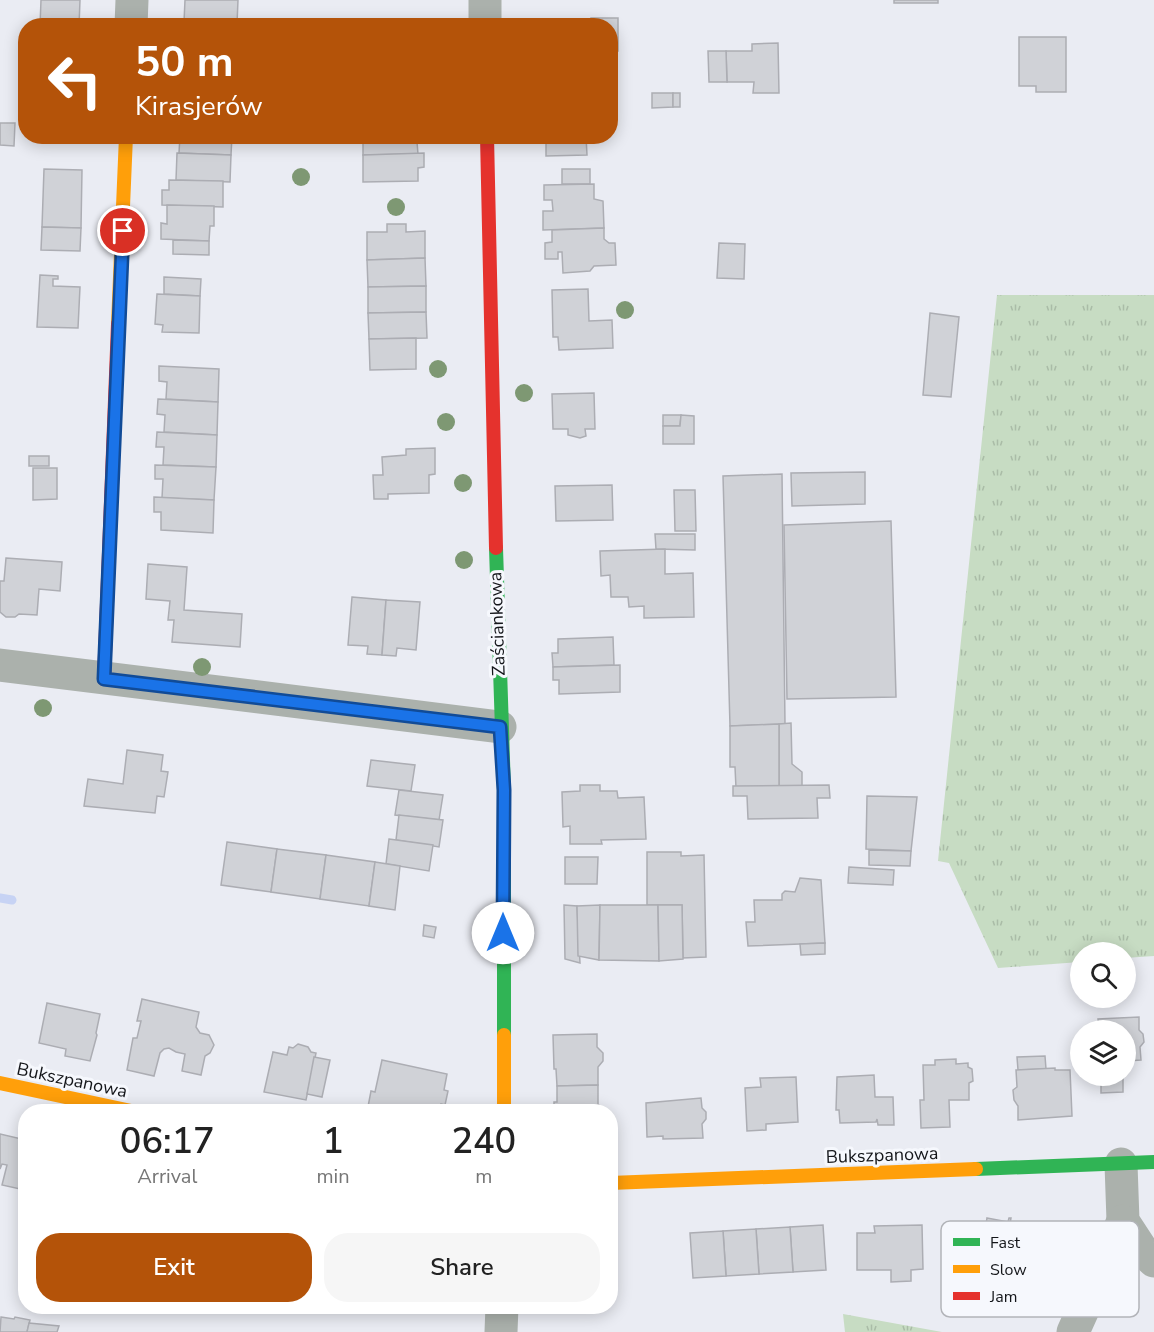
<!DOCTYPE html>
<html lang="en">
<head>
<meta charset="utf-8">
<style>
	:root { --surface:#fff; --page:#f6f6f6; --text:#222; --muted:#767676; --accent:#b45309 }
	body { margin:0; font-family:"Nunito Sans",sans-serif; background:var(--page); color:var(--text); height:100vh; display:flex; flex-direction:column; font-size:22px; white-space:nowrap }
	* { box-sizing:border-box; margin:0 }
	p { font-size:20px; color:var(--muted) }
	.icon { flex:none; width:33px; height:33px; fill:none; stroke:currentColor; stroke-width:2; stroke-linecap:round; stroke-linejoin:round }
	.map { position:relative; flex:1; overflow:hidden }
	.sheet { position:absolute; left:18px; top:1104px; width:600px; height:210px; display:flex; flex-direction:column; background:var(--surface); border-radius:24px; box-shadow:0 3px 15px #0003 }
	.sheet>* { flex:none }
	.guide { position:absolute; left:18px; top:18px; width:600px; height:126px; border-radius:24px; box-shadow:0 3px 15px #0003; background:#b45309; color:#fff; overflow:hidden }
	.tools { position:absolute; left:1070px; top:942px; display:grid; gap:12px }
	.tools a { display:grid; place-items:center; width:66px; height:66px; border-radius:50%; background:var(--surface); box-shadow:0 3px 15px #0003; font-size:30px }
	.pin { position:absolute; display:grid; place-items:center; width:51px; height:51px; color:#fff; margin:-26px; border:3px solid #fff; border-radius:50%; box-shadow:0 2px 6px #0007 }
	.me { position:absolute; width:66px; margin:-33px; rotate:0deg; stroke-linejoin:round; filter:drop-shadow(0 0 4px #0008) }
	.turn { display:flex; align-items:center; gap:21px; height:126px; padding:0 18px; font-size:27px }
	.turn .icon { width:78px; height:78px; stroke-width:2.5 }
	.turn b { display:block; font-size:42px; line-height:51px }
	.eta { display:flex; justify-content:space-evenly; align-items:center; height:102px; text-align:center }
	.eta b { font-size:36px; font-weight:600; line-height:42px }
	.cta { display:flex; gap:12px; margin-top:auto; padding:12px 18px }
	.cta a { flex:1; height:69px; border-radius:24px; background:var(--accent); color:#fff; font-size:24px; font-weight:600; line-height:69px; text-align:center }
	.cta a+a { background:var(--page); color:var(--text) }
	.map>svg:first-child { display:block }
	.grass { fill:url(#grass-tufts) }
	.lines { fill:none; stroke-linecap:round; stroke-linejoin:round }
	.stream { stroke:#c7d3f4; stroke-width:9 }
	.building { fill:#d0d2d7; stroke:#acadb3; stroke-width:1.5 }
	.street { stroke:#abb1ac; stroke-width:33 }
	.fast { stroke:#30b455; stroke-width:14 }
	.slow { stroke:#ff9f0a; stroke-width:14 }
	.jam { stroke:#e5322d; stroke-width:14 }
	.tree { fill:#7e9873 }
	.route-casing { stroke:#114b97; stroke-width:15 }
	.route { stroke:#1a73e8; stroke-width:10 }
	.labels { text-anchor:middle; dominant-baseline:central; stroke-width:6; stroke-linejoin:round; paint-order:stroke }
	.street-label { font-size:18px; fill:#14161a; stroke:#f6f8fd }
	.key { fill:#f6f8fd; stroke:#b2b4b9; stroke-width:1.5 }
	.key-label { font-size:16px; fill:#14161a }
</style>
</head>
<body>
<div class="map">
<svg width="1154" height="1332" viewBox="0 0 1154 1332">
	<defs>
		<pattern id="grass-tufts" width="24" height="20" patternUnits="userSpaceOnUse" patternTransform="scale(1.5)"><rect width="24" height="20" fill="#c7dcc3"/><path d="M3 7l-1-3M5 7V3M7 7l1-3M15 17l-1-3M17 17v-4M19 17l1-3" fill="none" stroke="#aabca7"/></pattern>
	</defs>
	<rect width="100%" height="100%" fill="#eaecf3"/>
	<g class="grass">
		<polygon points="997,295 1154,295 1154,956 1125,958 1125,952 1080,952 1080,962 998,968 949,863 938,861"/>
		<polygon points="843,1314 942,1332 845,1332"/>
	</g>
	<g class="lines">
		<polyline class="stream" points="0,898 12,900"/>
	</g>
	<g class="building">
		<polygon points="41,0 80,0 79,26 40,26"/>
		<polygon points="185,0 238,0 237,24 184,22"/>
		<rect x="894" y="0" width="44" height="3"/>
		<polygon points="591,18 618,18 618,51 610,51 610,26 547,26 547,21 591,20"/>
		<polygon points="415,20 414,26 359,26 359,22"/>
		<polygon points="184,22 237,24 237,26 184,26"/>
		<polygon points="1019,37 1066,37 1066,92 1036,92 1036,86 1019,86"/>
		<polygon points="778,43 779,93 753,93 754,82 727,82 726,51 752,51 752,44"/>
		<polygon points="708,51 726,51 727,82 709,82"/>
		<polygon points="652,93 673,93 673,107 652,108"/>
		<rect x="673" y="93" width="7" height="14"/>
		<polygon points="0,123 15,123 14,146 0,145"/>
		<polygon points="50,136 86,136 85,141 50,140"/>
		<polygon points="180,136 232,136 231,155 179,153"/>
		<polygon points="363,136 423,136 423,141 417,142 418,154 363,155"/>
		<polygon points="546,136 586,136 587,155 546,156"/>
		<polygon points="177,153 231,155 230,182 176,180"/>
		<polygon points="424,153 424,167 418,168 418,181 363,182 363,155"/>
		<polygon points="44,169 82,170 81,228 42,227"/>
		<rect x="562" y="169" width="28" height="15"/>
		<polygon points="169,180 223,181 223,207 162,205 162,190 169,190"/>
		<polygon points="594,184 594,199 603,201 604,228 543,230 543,211 553,211 552,200 544,200 544,185"/>
		<polygon points="167,205 214,206 214,226 210,226 209,241 161,239 161,223 167,224"/>
		<polygon points="387,224 406,224 406,232 425,231 425,258 367,260 367,232 387,232"/>
		<polygon points="42,227 81,228 80,251 41,250"/>
		<polygon points="604,228 604,239 609,243 615,243 616,265 594,266 590,271 563,273 562,252 558,252 558,259 545,259 545,243 552,242 552,230"/>
		<polygon points="173,240 209,241 209,255 173,254"/>
		<polygon points="719,243 745,244 744,279 717,278"/>
		<polygon points="425,258 426,286 368,287 367,260"/>
		<polygon points="40,275 58,276 58,279 53,279 53,286 80,287 78,328 37,327"/>
		<polygon points="164,277 201,279 200,296 164,294"/>
		<polygon points="426,286 426,312 368,313 368,287"/>
		<polygon points="588,289 589,321 612,320 613,348 559,350 558,337 553,337 552,290"/>
		<polygon points="157,294 200,296 199,333 162,332 163,325 155,324"/>
		<polygon points="426,312 427,338 369,339 368,313"/>
		<polygon points="930,313 959,317 951,397 923,395"/>
		<polygon points="416,338 416,369 370,370 369,339"/>
		<polygon points="159,366 219,369 218,402 166,399 167,382 159,381"/>
		<polygon points="594,393 595,429 585,429 586,436 580,438 568,435 568,429 553,429 552,394"/>
		<polygon points="158,399 218,402 217,435 164,432 165,415 157,414"/>
		<polygon points="663,415 681,415 680,426 663,426"/>
		<polygon points="681,415 694,416 694,444 663,444 663,426 680,426"/>
		<polygon points="157,432 217,435 216,467 163,465 164,447 156,447"/>
		<polygon points="435,448 435,474 429,475 429,493 388,494 388,499 374,499 373,475 383,475 382,457 406,455 406,449"/>
		<rect x="29" y="456" width="20" height="10"/>
		<polygon points="155,465 216,467 214,500 162,498 163,479 155,479"/>
		<polygon points="33,468 57,468 57,499 33,500"/>
		<polygon points="865,472 865,504 792,506 791,473"/>
		<polygon points="782,474 785,724 730,726 723,476"/>
		<polygon points="612,485 613,520 556,521 555,486"/>
		<polygon points="674,490 695,490 696,531 675,531"/>
		<polygon points="154,497 214,500 213,533 161,530 161,512 154,512"/>
		<polygon points="891,521 896,697 787,699 784,525"/>
		<polygon points="655,534 695,534 695,550 656,549"/>
		<polygon points="665,549 665,574 693,573 694,617 644,618 644,606 629,607 628,597 611,597 610,575 601,576 600,551"/>
		<polygon points="6,558 62,562 60,591 39,589 37,615 19,614 15,617 6,617 0,612 0,581 4,581"/>
		<polygon points="148,564 187,567 184,610 242,614 240,647 172,642 174,620 168,620 170,601 146,599"/>
		<polygon points="352,597 386,600 382,655 367,654 368,646 348,645"/>
		<polygon points="386,600 420,602 416,650 397,648 396,656 382,655"/>
		<polygon points="613,637 614,665 553,667 552,653 558,653 558,639"/>
		<polygon points="620,665 620,692 559,694 559,680 553,680 553,667"/>
		<polygon points="791,723 792,764 802,772 802,786 779,786 779,724"/>
		<polygon points="779,724 779,786 736,788 735,767 730,767 730,726"/>
		<polygon points="127,750 163,755 161,771 168,772 164,797 157,796 155,813 84,806 88,779 123,784"/>
		<polygon points="371,760 415,765 411,791 367,786"/>
		<polygon points="580,785 600,785 600,791 617,791 618,798 644,797 646,839 601,840 602,844 570,844 570,826 563,827 562,792 580,791"/>
		<polygon points="829,785 830,798 817,798 818,818 748,819 747,796 733,796 733,786"/>
		<polygon points="399,790 443,795 439,820 395,815"/>
		<polygon points="867,796 917,797 911,851 866,849"/>
		<polygon points="399,815 443,820 439,847 396,840"/>
		<polygon points="389,839 433,845 429,871 386,864"/>
		<polygon points="227,842 277,849 271,892 221,885"/>
		<polygon points="277,849 326,855 320,899 271,892"/>
		<polygon points="869,850 911,851 910,866 869,865"/>
		<polygon points="647,852 681,852 681,856 704,855 706,957 683,958 682,905 647,905"/>
		<polygon points="326,855 375,862 369,906 320,899"/>
		<polygon points="565,857 598,857 597,884 565,884"/>
		<polygon points="375,862 400,866 395,910 369,906"/>
		<polygon points="849,867 894,870 893,885 848,883"/>
		<polygon points="800,878 821,880 825,943 748,946 746,922 755,922 754,900 782,900 782,894 785,891 795,892"/>
		<polygon points="564,905 577,906 580,963 565,959"/>
		<polygon points="600,905 599,960 578,956 577,906"/>
		<polygon points="600,905 658,905 659,961 599,960"/>
		<polygon points="658,905 682,905 683,959 659,961"/>
		<polygon points="424,925 436,927 434,938 423,936"/>
		<polygon points="825,943 825,954 801,955 800,944"/>
		<polygon points="142,999 199,1012 196,1027 200,1033 209,1035 214,1045 210,1053 205,1056 201,1075 182,1071 185,1054 176,1052 169,1048 164,1049 160,1053 154,1076 127,1070 133,1038 137,1038 141,1021 137,1021"/>
		<polygon points="47,1003 100,1014 96,1033 97,1035 90,1061 65,1056 66,1049 39,1043"/>
		<polygon points="1139,1017 1139,1030 1143,1034 1144,1042 1140,1047 1141,1060 1126,1061 1125,1065 1125,1030 1099,1030 1098,1019"/>
		<polygon points="597,1034 597,1047 603,1053 603,1061 598,1067 598,1085 557,1086 556,1069 554,1069 553,1035"/>
		<polygon points="298,1044 308,1047 311,1052 316,1053 306,1100 264,1092 273,1052 287,1055 289,1047 293,1048"/>
		<polygon points="1045,1056 1046,1069 1018,1070 1017,1057"/>
		<polygon points="314,1057 330,1060 322,1097 307,1094"/>
		<polygon points="956,1059 956,1064 968,1063 968,1067 972,1069 973,1081 969,1083 969,1100 949,1100 950,1127 921,1128 920,1100 924,1100 923,1065 935,1065 935,1060"/>
		<polygon points="382,1060 447,1074 444,1090 448,1091 445,1105 441,1104 440,1112 367,1112 371,1091 375,1092"/>
		<polygon points="1055,1068 1055,1070 1070,1070 1072,1116 1018,1120 1018,1106 1014,1100 1013,1090 1017,1087 1016,1070"/>
		<polygon points="874,1075 875,1097 893,1097 894,1125 878,1125 877,1119 876,1122 840,1123 839,1110 836,1110 837,1077"/>
		<polygon points="1101,1076 1123,1076 1123,1092 1101,1093"/>
		<polygon points="796,1077 798,1122 766,1124 766,1130 747,1131 745,1088 761,1087 760,1078"/>
		<polygon points="598,1085 598,1104 604,1112 554,1112 554,1102 557,1102 557,1086"/>
		<polygon points="701,1098 702,1108 706,1112 706,1119 702,1124 703,1138 663,1139 663,1136 647,1137 646,1103"/>
		<polygon points="0,1134 26,1140 26,1201 23,1201 25,1190 2,1185 7,1165 2,1164 0,1169"/>
		<polygon points="987,1218 1008,1222 1009,1218 1011,1218 1008,1236 1037,1241 1030,1284 1001,1279 998,1297 996,1297 996,1293 975,1290"/>
		<polygon points="823,1225 826,1270 793,1272 790,1227"/>
		<polygon points="922,1225 923,1269 911,1270 911,1281 891,1282 891,1270 857,1270 857,1233 875,1233 874,1226"/>
		<polygon points="790,1227 793,1272 759,1274 756,1229"/>
		<polygon points="756,1229 759,1274 726,1276 723,1231"/>
		<polygon points="723,1231 726,1276 693,1278 690,1233"/>
		<polygon points="610,1239 614,1292 610,1292"/>
		<polygon points="1,1317 14,1319 15,1317 30,1320 27,1332 0,1332"/>
		<polygon points="29,1323 59,1326 57,1332 27,1332"/>
	</g>
	<g class="lines">
		<g class="street">
			<polyline points="485,0 485,26"/>
			<polyline points="131,26 132,0"/>
			<polyline points="0,665 500,727"/>
			<polyline points="1121,1164 1123,1221 1142,1250 1154,1261"/>
			<polyline points="501,1332 502,1306"/>
			<polyline points="1073,1332 1123,1221"/>
		</g>
		<g class="fast">
			<polyline points="496,548 504,790 504,1035"/>
			<polyline points="976,1169 1154,1162"/>
		</g>
		<g class="slow">
			<polyline points="118,324 126,136"/>
			<polyline points="504,1035 504,1112"/>
			<polyline points="0,1083 136,1112"/>
			<polyline points="610,1183 976,1169"/>
		</g>
		<g class="jam">
			<polyline points="487,136 496,548"/>
			<polyline points="104,679 118,324"/>
		</g>
	</g>
	<g class="tree">
		<circle cx="301" cy="177" r="9"/>
		<circle cx="396" cy="207" r="9"/>
		<circle cx="625" cy="310" r="9"/>
		<circle cx="438" cy="369" r="9"/>
		<circle cx="524" cy="393" r="9"/>
		<circle cx="446" cy="422" r="9"/>
		<circle cx="463" cy="483" r="9"/>
		<circle cx="464" cy="560" r="9"/>
		<circle cx="202" cy="667" r="9"/>
		<circle cx="43" cy="708" r="9"/>
	</g>
	<g class="lines">
		<defs>
			<polyline id="route" points="123,231 104,679 500,727 504,790 503,933"/>
		</defs>
		<use href="#route" class="route-casing"/>
		<use href="#route" class="route"/>
	</g>
	<g class="labels">
		<g class="street-label">
			<text transform="translate(497 624) rotate(-92)">Zaściankowa</text>
			<text transform="translate(72 1080) rotate(12)">Bukszpanowa</text>
			<text transform="translate(882 1155) rotate(-2)">Bukszpanowa</text>
		</g>
	</g>
	<rect x="941" y="1221" width="198" height="96" rx="9" class="key"/>
	<rect x="953" y="1238" width="27" height="8" fill="#30b455"/>
	<rect x="953" y="1265" width="27" height="8" fill="#ff9f0a"/>
	<rect x="953" y="1292" width="27" height="8" fill="#e5322d"/>
	<g class="key-label">
		<text x="990" y="1248">Fast</text>
		<text x="990" y="1275">Slow</text>
		<text x="990" y="1302">Jam</text>
	</g>
</svg>
<div class="tools">
<a><svg class="icon" aria-label="search" viewBox="0 0 24 24"><circle cx="10" cy="10" r="6"/><path d="M15 15l6 6"/></svg></a>
<a><svg class="icon" aria-label="layers" viewBox="0 0 24 24"><path d="M12 4l9 5-9 5-9-5zM3 14l9 5 9-5"/></svg></a>
</div>
<div class="pin" style="left:123px;top:231px;background:#d93025"><svg class="icon" aria-label="arrive" viewBox="0 0 24 24"><path d="M6 21V4h12l-3 4 3 4H6"/></svg></div>
<svg class="me" style="left:503px;top:933px" viewBox="-20 -20 40 40"><circle r="19" fill="#fff"/><path d="M0-13L10 11 0 6-10 11z" fill="#1a73e8"/></svg>
<div class="guide">
<div class="turn"><svg class="icon" aria-label="left" viewBox="0 0 24 24"><path d="M17 20v-9H6M10 6l-5 5 5 5"/></svg><div><b>50 m</b>Kirasjerów</div></div>
</div>
<section class="sheet">
<div class="eta">
<div><b>06:17</b><p>Arrival</p></div>
<div><b>1</b><p>min</p></div>
<div><b>240</b><p>m</p></div>
</div>
<div class="cta"><a>Exit</a><a>Share</a></div>
</section>
</div>
</body>
</html>
